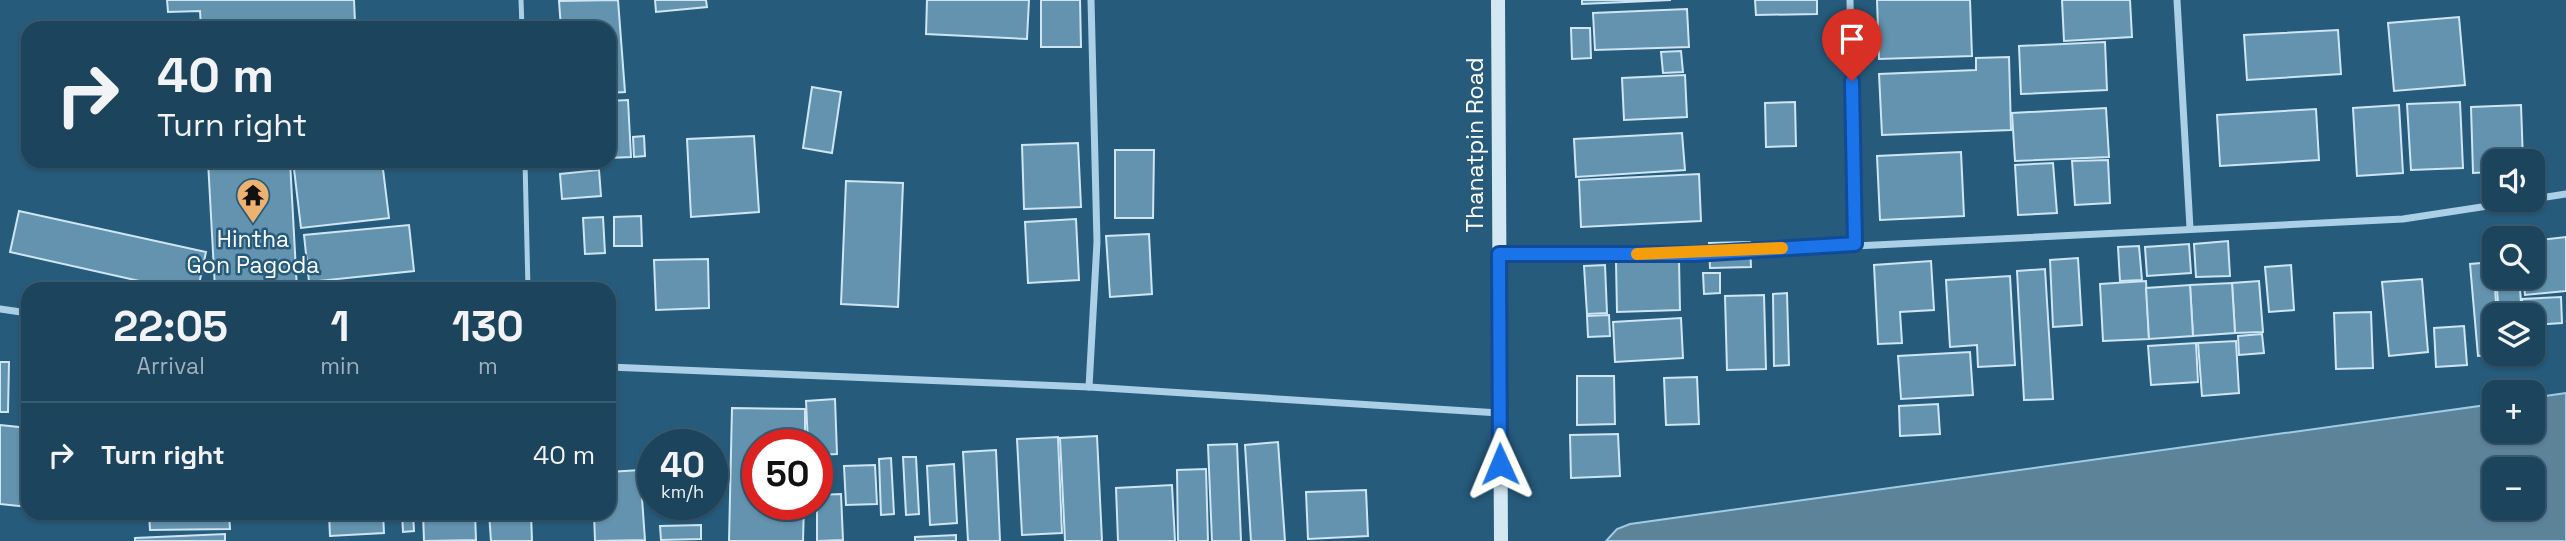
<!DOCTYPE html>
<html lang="en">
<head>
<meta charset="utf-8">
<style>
	:root { --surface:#1c445d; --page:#254b63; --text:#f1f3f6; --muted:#a0b0bc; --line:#3a5c72 }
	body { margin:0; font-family:"Space Grotesk",sans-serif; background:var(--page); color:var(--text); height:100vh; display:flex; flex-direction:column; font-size:26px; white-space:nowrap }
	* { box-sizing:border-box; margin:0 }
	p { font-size:23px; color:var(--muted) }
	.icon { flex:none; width:38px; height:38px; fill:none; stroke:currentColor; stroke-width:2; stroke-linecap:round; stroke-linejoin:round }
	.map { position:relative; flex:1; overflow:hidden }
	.details { position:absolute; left:21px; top:282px; width:595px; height:238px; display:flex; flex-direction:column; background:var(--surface); border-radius:21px; box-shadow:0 2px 5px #0004,0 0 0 2px var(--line) }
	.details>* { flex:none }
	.banner { position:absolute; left:21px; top:21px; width:595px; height:147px; border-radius:21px; box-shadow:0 2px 5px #0004,0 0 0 2px var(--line); background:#1c445d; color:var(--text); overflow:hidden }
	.tools { position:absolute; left:2482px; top:149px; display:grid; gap:14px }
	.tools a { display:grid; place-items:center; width:63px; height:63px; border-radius:14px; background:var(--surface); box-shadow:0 2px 5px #0004,0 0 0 2px var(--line); font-size:35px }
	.speed { position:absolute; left:637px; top:429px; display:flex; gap:14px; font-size:35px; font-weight:700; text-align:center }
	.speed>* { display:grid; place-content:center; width:91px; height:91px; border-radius:50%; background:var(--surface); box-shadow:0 2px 5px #0004,0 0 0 2px var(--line); line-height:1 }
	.speed small { font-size:18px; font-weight:400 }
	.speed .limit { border:10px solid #d22; background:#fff; color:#111 }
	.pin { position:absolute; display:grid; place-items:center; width:60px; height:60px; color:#fff; margin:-72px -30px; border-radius:50% 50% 50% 0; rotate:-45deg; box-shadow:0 0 7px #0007 }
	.pin .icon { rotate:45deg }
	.me { position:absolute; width:77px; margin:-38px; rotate:359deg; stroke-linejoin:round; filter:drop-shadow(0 0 5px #0008) }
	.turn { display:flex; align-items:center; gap:24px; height:147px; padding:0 21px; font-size:32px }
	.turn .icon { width:91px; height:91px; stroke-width:2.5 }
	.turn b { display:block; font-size:49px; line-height:60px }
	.eta { display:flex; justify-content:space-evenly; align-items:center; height:119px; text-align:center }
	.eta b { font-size:42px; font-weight:600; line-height:49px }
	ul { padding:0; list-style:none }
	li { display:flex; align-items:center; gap:21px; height:105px; padding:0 21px; border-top:2px solid var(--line) }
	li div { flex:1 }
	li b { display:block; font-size:26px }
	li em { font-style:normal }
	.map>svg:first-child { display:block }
	.water { fill:#5d8399; stroke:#9fcce5; stroke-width:2; fill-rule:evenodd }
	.building { fill:#6393af; stroke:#cee6f4; stroke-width:2 }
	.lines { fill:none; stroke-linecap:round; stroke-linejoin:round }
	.lane { stroke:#abcfe4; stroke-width:5 }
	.street { stroke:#abcfe4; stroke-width:7 }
	.secondary { stroke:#d4e8f4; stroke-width:14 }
	.route-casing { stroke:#114b97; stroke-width:18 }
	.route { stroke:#1a73e8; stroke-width:12 }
	.slow { stroke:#f59e0b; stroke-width:12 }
	.labels { text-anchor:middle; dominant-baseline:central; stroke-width:5; stroke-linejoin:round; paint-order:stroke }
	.street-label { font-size:23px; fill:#fff; stroke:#265b7c }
	.poi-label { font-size:23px; fill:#fff; stroke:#265b7c }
</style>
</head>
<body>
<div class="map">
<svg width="2566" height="541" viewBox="0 0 2566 541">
	<rect width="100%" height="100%" fill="#265b7c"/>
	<path class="water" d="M2566 393V541H1606L1617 529 1630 524 2494 404V430H2532V398ZM2532 469V508H2494V469Z"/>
	<g class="building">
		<polygon points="167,0 354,0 355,22 283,28 201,28 200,11 168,12"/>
		<polygon points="618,0 625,92 609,93 609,28 561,28 559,1"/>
		<polygon points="655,0 706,0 707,7 656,12"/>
		<polygon points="927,0 1029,0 1027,39 926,34"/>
		<polygon points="1041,0 1080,0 1081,47 1041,47"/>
		<polygon points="1582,0 1671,0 1582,4"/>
		<polygon points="1755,0 1817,0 1817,14 1756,15"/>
		<polygon points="1877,0 1970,0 1972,56 1879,59"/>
		<polygon points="2062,0 2130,0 2132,37 2064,41"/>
		<polygon points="1687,9 1689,47 1595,50 1593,13"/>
		<polygon points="2459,17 2465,85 2394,91 2388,23"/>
		<polygon points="1571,28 1590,28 1591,58 1572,59"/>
		<polygon points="2338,30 2341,74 2247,80 2244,35"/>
		<polygon points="2105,42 2107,90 2021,94 2019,46"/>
		<polygon points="1681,51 1683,72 1663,73 1661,52"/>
		<polygon points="2009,57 2011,130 1882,135 1879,74 1976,70 1976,58"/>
		<polygon points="1685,75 1687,117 1624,120 1622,78"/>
		<polygon points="812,87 841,92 832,153 803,148"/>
		<polygon points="628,100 631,157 609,158 609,101"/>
		<polygon points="1795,102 1796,146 1766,147 1765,103"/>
		<polygon points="2460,102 2463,168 2411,170 2407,104"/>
		<polygon points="2399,105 2403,173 2357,176 2353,108"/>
		<polygon points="2521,105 2523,161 2494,161 2494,172 2473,173 2471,107"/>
		<polygon points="2106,108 2109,157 2015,161 2012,113"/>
		<polygon points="2316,109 2319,160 2220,166 2217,115"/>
		<polygon points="1682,133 1685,170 1576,177 1574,139"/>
		<polygon points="644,136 645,156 634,157 633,137"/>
		<polygon points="754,136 759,212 691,217 687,139"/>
		<polygon points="1078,143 1081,207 1024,209 1022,145"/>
		<polygon points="1115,150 1154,150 1153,218 1115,218"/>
		<polygon points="1961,152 1964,216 1880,220 1877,156"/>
		<polygon points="2108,160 2110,203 2075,205 2072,161"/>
		<polygon points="208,161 290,161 297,289 215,289"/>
		<polygon points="365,161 382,161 389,218 301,228 294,169"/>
		<polygon points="2053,163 2057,213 2018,215 2015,165"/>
		<polygon points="599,170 601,196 562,199 560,174"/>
		<polygon points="1699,174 1701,221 1581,227 1579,180"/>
		<polygon points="846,181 903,183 898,307 841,304"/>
		<polygon points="19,211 206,252 198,289 175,289 10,252"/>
		<polygon points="641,216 642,246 614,246 614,217"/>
		<polygon points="603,217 605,253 585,254 583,218"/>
		<polygon points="1076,219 1079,280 1028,283 1025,222"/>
		<polygon points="409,225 414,271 309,282 304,235"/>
		<polygon points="1149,234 1152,294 1110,297 1106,236"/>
		<polygon points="2566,237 2566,291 2525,295 2523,276 2532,276 2532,241"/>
		<polygon points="2228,241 2230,276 2196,277 2194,244"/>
		<polygon points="1750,242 1751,267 1710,268 1709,243"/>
		<polygon points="2189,244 2191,273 2147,276 2145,247"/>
		<polygon points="2139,246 2142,280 2120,281 2118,247"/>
		<polygon points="2078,258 2082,325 2053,327 2050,260"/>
		<polygon points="708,259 709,308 656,310 654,260"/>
		<polygon points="1679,260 1680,310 1617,312 1616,262"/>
		<polygon points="1931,261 1934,310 1900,312 1902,343 1878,344 1874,265"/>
		<polygon points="2493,262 2497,315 2494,315 2494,354 2500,354 2478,356 2470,264"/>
		<polygon points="1605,265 1607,313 1587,314 1584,266"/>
		<polygon points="2291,265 2294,310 2269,312 2265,267"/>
		<polygon points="2045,269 2053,399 2024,400 2017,271"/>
		<polygon points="1703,273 1720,273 1720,293 1704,294"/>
		<polygon points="2010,276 2015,365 1978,367 1977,345 1950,347 1946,280"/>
		<polygon points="2496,276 2519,276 2521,302 2498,304"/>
		<polygon points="2422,279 2428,352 2389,356 2382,282"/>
		<polygon points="2146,281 2149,339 2103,341 2100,284"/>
		<polygon points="2259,281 2263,332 2235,333 2232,283"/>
		<polygon points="2232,283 2235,333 2193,336 2190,285"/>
		<polygon points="2190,285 2193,336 2149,339 2146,288"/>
		<polygon points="1787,293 1789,365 1774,366 1773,294"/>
		<polygon points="1764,295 1766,369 1727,370 1725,296"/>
		<polygon points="2561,297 2562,323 2532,325 2532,315 2523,315 2522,299"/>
		<polygon points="2371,312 2373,368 2336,369 2334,313"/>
		<polygon points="1609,315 1610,336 1588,337 1587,316"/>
		<polygon points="1681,318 1683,358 1615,362 1613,322"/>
		<polygon points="2464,326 2467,365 2436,367 2434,328"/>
		<polygon points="2262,334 2264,353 2239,355 2238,336"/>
		<polygon points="2236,341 2239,393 2202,396 2198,343"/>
		<polygon points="2196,343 2198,382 2151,385 2148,346"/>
		<polygon points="1970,352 1973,395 1901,399 1898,356"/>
		<polygon points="0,362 9,362 8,412 0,412"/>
		<polygon points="1577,376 1614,376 1615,424 1577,425"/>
		<polygon points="1697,377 1699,424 1666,425 1664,378"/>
		<polygon points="835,399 837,454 817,455 817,444 808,444 806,401"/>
		<polygon points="1938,404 1940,434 1900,436 1899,406"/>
		<polygon points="732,408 805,409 805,444 758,444 758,504 804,504 803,541 729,541"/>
		<polygon points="0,425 28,428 28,507 0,504"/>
		<polygon points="1618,434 1620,476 1571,478 1570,435"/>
		<polygon points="1097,436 1102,541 1065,541 1060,438"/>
		<polygon points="1058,437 1062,533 1022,535 1017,439"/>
		<rect x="661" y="442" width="43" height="2"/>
		<polygon points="1278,442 1285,541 1251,541 1245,445"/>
		<polygon points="1237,444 1241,541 1212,541 1208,445"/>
		<polygon points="996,450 1000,541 968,541 963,452"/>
		<polygon points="903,457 916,457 919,514 906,515"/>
		<polygon points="891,458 894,514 881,515 879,459"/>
		<polygon points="954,464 957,523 930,525 927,466"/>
		<polygon points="875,465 877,504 846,505 844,466"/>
		<polygon points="1206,469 1208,541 1178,541 1177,470"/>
		<polygon points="640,470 645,540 595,541 594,513 609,513 609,472"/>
		<polygon points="1172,485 1175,541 1118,541 1116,488"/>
		<polygon points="1366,490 1368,536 1308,539 1306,492"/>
		<polygon points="841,494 843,540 817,541 817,495"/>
		<rect x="661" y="504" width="41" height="10"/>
		<polygon points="149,513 229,513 230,529 150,530"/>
		<polygon points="329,513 383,513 384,533 330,536"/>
		<polygon points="402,513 413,513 414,531 403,532"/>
		<polygon points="423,513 475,513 476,540 424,541"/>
		<polygon points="489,513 531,513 532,541 491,541"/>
		<polygon points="701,525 701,539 661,540 660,526"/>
		<polygon points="225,534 225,541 135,541 135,538"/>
		<polygon points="956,535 956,541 915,541 915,537"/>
	</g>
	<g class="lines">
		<g class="lane">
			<polyline points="521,0 522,28"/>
			<polyline points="525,161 528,289"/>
		</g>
		<g class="street">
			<polyline points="1850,0 1855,244"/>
			<polyline points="2177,0 2190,228"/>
			<polyline points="1499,254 1694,254 2403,219 2566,194"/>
			<polyline points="0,309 28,313"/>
			<polyline points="609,367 1089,387 1499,413"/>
			<polyline points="1089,387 1097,242 1091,0"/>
		</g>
		<polyline class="secondary" points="1498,0 1501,541"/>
	</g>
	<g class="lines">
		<defs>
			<polyline id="route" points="1500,464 1499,254 1694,254 1855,244 1852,81"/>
		</defs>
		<use href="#route" class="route-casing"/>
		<use href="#route" class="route"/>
		<polyline class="slow" points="1637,254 1782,248"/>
	</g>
	<defs>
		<symbol id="temple-pin" viewBox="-11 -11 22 30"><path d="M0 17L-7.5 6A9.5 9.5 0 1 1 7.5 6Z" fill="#edb270" stroke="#265b7c"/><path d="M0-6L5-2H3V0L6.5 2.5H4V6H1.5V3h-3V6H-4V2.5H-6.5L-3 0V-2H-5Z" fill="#111"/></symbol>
	</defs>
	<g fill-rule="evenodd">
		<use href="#temple-pin" x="234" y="176" width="38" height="52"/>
	</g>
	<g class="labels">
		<g class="street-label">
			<text transform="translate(1475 145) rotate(-90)">Thanatpin Road</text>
		</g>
		<g class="poi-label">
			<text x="253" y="239">Hintha<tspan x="253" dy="26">Gon Pagoda</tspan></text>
		</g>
	</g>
</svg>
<div class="tools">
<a><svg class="icon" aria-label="sound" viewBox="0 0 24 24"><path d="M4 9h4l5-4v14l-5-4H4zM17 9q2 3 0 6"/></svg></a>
<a><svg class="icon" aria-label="search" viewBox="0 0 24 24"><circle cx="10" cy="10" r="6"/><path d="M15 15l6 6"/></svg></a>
<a><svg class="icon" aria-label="layers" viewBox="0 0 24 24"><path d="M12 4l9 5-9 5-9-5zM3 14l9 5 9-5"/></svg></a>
<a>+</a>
<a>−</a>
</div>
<div class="speed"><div>40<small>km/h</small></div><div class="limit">50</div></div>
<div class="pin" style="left:1852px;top:81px;background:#d93025"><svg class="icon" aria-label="arrive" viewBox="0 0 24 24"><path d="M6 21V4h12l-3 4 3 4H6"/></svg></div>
<svg class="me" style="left:1500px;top:464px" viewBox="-20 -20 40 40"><path d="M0-17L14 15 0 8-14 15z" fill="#1a73e8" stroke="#fff" stroke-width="4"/></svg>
<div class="banner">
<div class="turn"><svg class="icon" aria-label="right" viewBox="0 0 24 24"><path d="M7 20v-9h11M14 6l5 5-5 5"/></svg><div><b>40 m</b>Turn right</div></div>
</div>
<section class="details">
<div class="eta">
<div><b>22:05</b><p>Arrival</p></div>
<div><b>1</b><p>min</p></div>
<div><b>130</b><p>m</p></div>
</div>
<ul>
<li><svg class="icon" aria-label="right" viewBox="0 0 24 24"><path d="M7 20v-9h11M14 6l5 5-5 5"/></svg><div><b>Turn right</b></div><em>40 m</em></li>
</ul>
</section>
</div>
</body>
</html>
